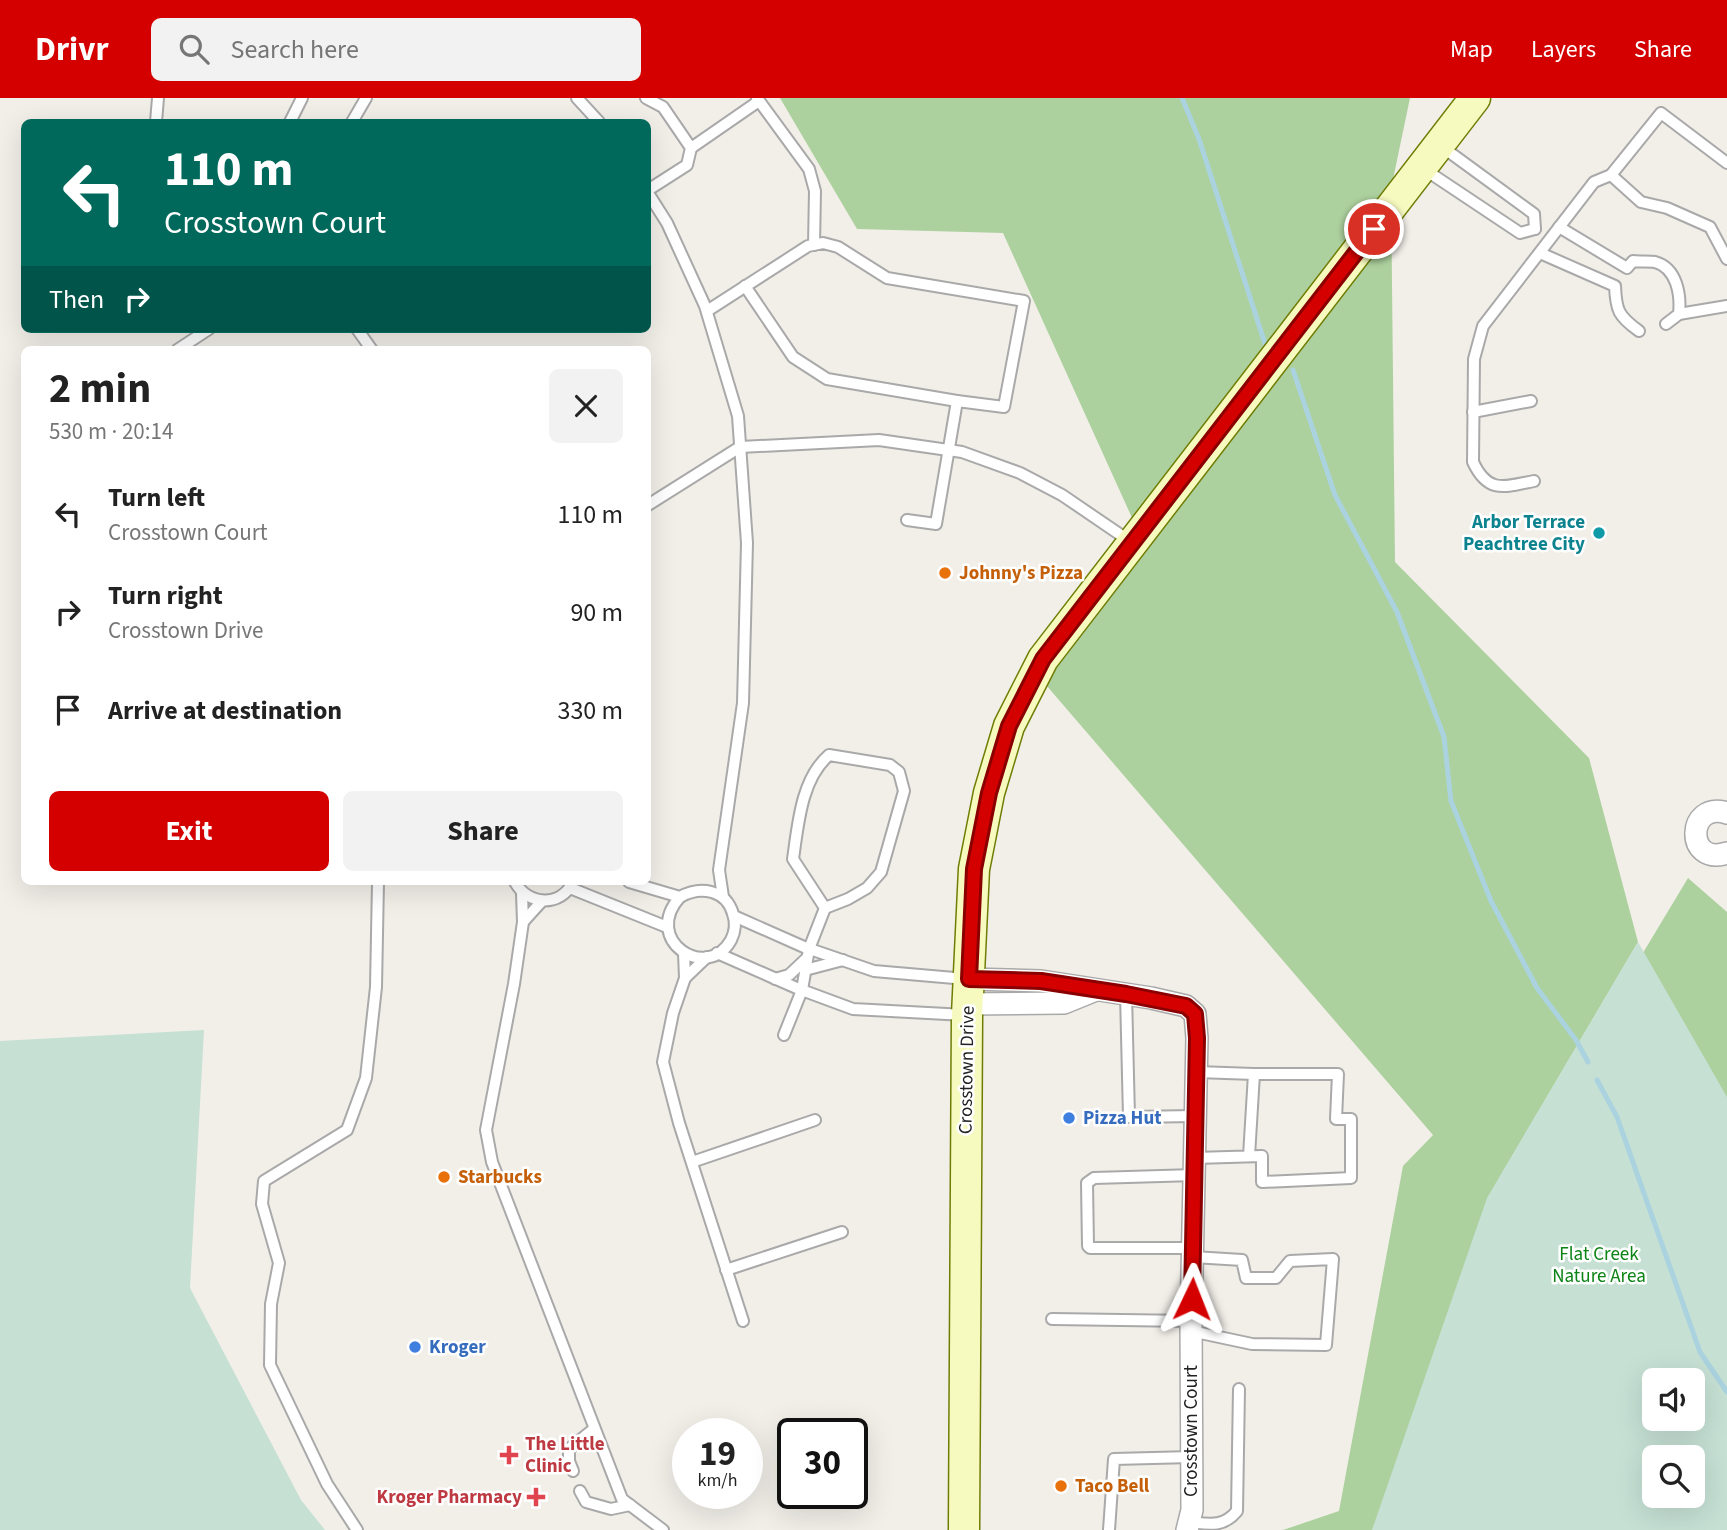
<!DOCTYPE html>
<html lang="en">
<head>
<meta charset="utf-8">
<style>
	:root { --surface:#fff; --page:#f2f2f2; --text:#222; --muted:#767676; --accent:#d40000 }
	body { margin:0; font-family:"Source Sans 3",sans-serif; background:var(--page); color:var(--text); height:100vh; display:flex; flex-direction:column; font-size:26px; white-space:nowrap }
	* { box-sizing:border-box; margin:0 }
	p { font-size:23px; color:var(--muted) }
	.icon { flex:none; width:38px; height:38px; fill:none; stroke:currentColor; stroke-width:2; stroke-linecap:round; stroke-linejoin:round }
	.map { position:relative; flex:1; overflow:hidden }
	.side { position:absolute; left:21px; top:248px; width:630px; height:539px; display:flex; flex-direction:column; background:var(--surface); border-radius:10px; box-shadow:0 7px 28px #0002 }
	.side>* { flex:none }
	.hud { position:absolute; left:21px; top:21px; width:630px; height:214px; border-radius:10px; box-shadow:0 7px 28px #0002; background:#00695c; color:#fff; overflow:hidden }
	.buttons { position:absolute; left:1642px; top:1270px; display:grid; gap:14px }
	.buttons a { display:grid; place-items:center; width:63px; height:63px; border-radius:10px; background:var(--surface); box-shadow:0 7px 28px #0002; font-size:35px }
	.speed { position:absolute; left:672px; top:1320px; display:flex; gap:14px; font-size:35px; font-weight:700; text-align:center }
	.speed>* { display:grid; place-content:center; width:91px; height:91px; border-radius:50%; background:var(--surface); box-shadow:0 7px 28px #0002; line-height:1 }
	.speed small { font-size:18px; font-weight:400 }
	.speed .limit { border:4px solid #111; border-radius:10px; background:#fff; color:#111 }
	.pin { position:absolute; display:grid; place-items:center; width:60px; height:60px; color:#fff; margin:-30px; border:4px solid #fff; border-radius:50%; box-shadow:0 2px 7px #0007 }
	.me { position:absolute; width:77px; margin:-38px; rotate:2deg; stroke-linejoin:round; filter:drop-shadow(0 0 5px #0008) }
	.turn { display:flex; align-items:center; gap:24px; height:147px; padding:0 28px; font-size:32px }
	.turn .icon { width:91px; height:91px; stroke-width:2.5 }
	.turn b { display:block; font-size:49px; line-height:60px }
	.then { display:flex; align-items:center; height:66px; padding:0 28px; background:#0003; gap:14px; font-size:26px }
	.round { display:grid; place-items:center; flex:none; width:74px; height:74px; border-radius:10px; background:var(--page) }
	.head { display:flex; align-items:center; justify-content:space-between; height:119px; padding:0 28px }
	h1 { font-size:42px; font-weight:700; line-height:52px }
	.button { display:flex; gap:14px; margin-top:auto; padding:14px 28px }
	.button a { flex:1; height:80px; border-radius:10px; background:var(--accent); color:#fff; font-size:28px; font-weight:700; line-height:80px; text-align:center }
	.button a+a { background:var(--page); color:var(--text) }
	ul { padding:0; list-style:none }
	li { display:flex; align-items:center; gap:21px; height:98px; padding:0 28px }
	li div { flex:1 }
	li b { display:block; font-size:26px }
	li em { font-style:normal }
	header { display:flex; align-items:center; gap:42px; box-sizing:border-box; height:98px; padding:0 35px; background:var(--accent); color:#fff }
	header strong { font-size:33px }
	nav { display:flex; gap:38px; margin-inline-start:auto; font-size:24px }
	.search { width:490px; height:63px; background:var(--page); display:flex; align-items:center; gap:18px; box-sizing:border-box; padding:0 24px; border-radius:10px; color:var(--muted); font-size:26px }
	.map>svg:first-child { display:block }
	.forest { fill:#add19e; fill-rule:evenodd }
	.wetland { fill:#c6e0d4; fill-rule:evenodd }
	.lines { fill:none; stroke-linecap:round; stroke-linejoin:round }
	.stream { stroke:#aad3df; stroke-width:5 }
	.lane-casing { stroke:#a9a9a9; stroke-width:14 }
	.street-casing { stroke:#a9a9a9; stroke-width:24 }
	.secondary-casing { stroke:#707d05; stroke-width:33 }
	.lane { stroke:#fff; stroke-width:10 }
	.street { stroke:#fff; stroke-width:21 }
	.secondary { stroke:#f7fabf; stroke-width:30 }
	.route-casing { stroke:#8a0000; stroke-width:18 }
	.route { stroke:#d40000; stroke-width:12 }
	.culture-dot { fill:#0f9aa8; stroke:#fff; stroke-width:2.5 }
	.food-dot { fill:#e8710a; stroke:#fff; stroke-width:2.5 }
	.shop-dot { fill:#3f7fe0; stroke:#fff; stroke-width:2.5 }
	.health-dot { fill:#e0444e; stroke:#fff; stroke-width:2.5 }
	.labels { text-anchor:middle; dominant-baseline:central; stroke-width:5; stroke-linejoin:round; paint-order:stroke }
	.culture-label { font-size:19px; font-weight:bold; fill:#0d838f; stroke:#fff; text-anchor:end }
	.food-label { font-size:19px; font-weight:bold; fill:#c56008; stroke:#fff; text-anchor:start }
	.street-label { font-size:19px; fill:#222; stroke:#fff }
	.shop-label { font-size:19px; font-weight:bold; fill:#366cbe; stroke:#fff; text-anchor:start }
	.park-label { font-size:19px; fill:#0c8416; stroke:#fff }
	.health-label { font-size:19px; font-weight:bold; fill:#be3a42; stroke:#fff; text-anchor:start }
</style>
</head>
<body>
<header>
<strong>Drivr</strong>
<div class="search"><svg class="icon" aria-label="search" viewBox="0 0 24 24"><circle cx="10" cy="10" r="6"/><path d="M15 15l6 6"/></svg>Search here</div>
<nav><a>Map</a><a>Layers</a><a>Share</a></nav>
</header>
<div class="map">
<svg width="1727" height="1432" viewBox="0 0 1727 1432">
	<rect width="100%" height="100%" fill="#f2efe9"/>
	<path class="forest" d="M780 0H1410L1391 91 1395 464 1589 660 1638 844 1498 1082 1504 1086 1688 780 1727 814V1432H1283L1339 1413 1403 1068 1433 1037 1040 580 1133 422 1003 135 857 131ZM1654 1283H1692V1321H1654ZM1654 1360H1692V1398H1654Z"/>
	<g class="wetland">
		<path d="M1638 844 1727 999V1432H1372L1487 1100ZM1654 1283H1692V1321H1654ZM1654 1360H1692V1398H1654Z"/>
		<polygon points="204,932 190,1190 301,1402 325,1432 0,1432 0,943"/>
	</g>
	<g class="lines">
		<g class="stream">
			<polyline points="1182,0 1199,41 1267,252"/>
			<polyline points="1293,272 1335,397 1397,514 1444,639 1451,703 1491,803 1537,890 1576,942 1588,964"/>
			<polyline points="1597,982 1617,1019 1700,1254 1727,1294"/>
		</g>
		<defs>
			<g id="lane">
				<polyline points="577,0 599,24"/>
				<polyline points="646,0 663,9 691,50 687,67 648,92"/>
				<polyline points="757,0 809,71 815,93 814,147"/>
				<polyline points="156,24 158,0"/>
				<polyline points="290,24 302,0"/>
				<polyline points="352,24 366,0"/>
				<polyline points="1441,48 1534,116 1535,131"/>
				<polyline points="691,50 759,3"/>
				<polyline points="1424,71 1520,135 1535,131"/>
				<polyline points="1611,77 1641,104 1667,110 1710,129 1727,161"/>
				<polyline points="648,95 667,125 705,208 738,318 747,445 743,605 719,772 723,799"/>
				<path d="M1559 129 1627 170 1633 163C1640 164 1649 163 1655 164 1677 170 1681 197 1679 216L1666 226"/>
				<path d="M1540 155 1615 188C1616 212 1618 218 1639 233"/>
				<polyline points="745,188 793,259 827,281 957,303"/>
				<polyline points="707,213 808,148 823,145 838,149 887,180 1024,203 1004,309 957,303 936,426 907,422"/>
				<polyline points="1679,216 1727,208"/>
				<polyline points="357,231 372,252"/>
				<polyline points="177,252 209,231"/>
				<polyline points="1473,314 1531,303"/>
				<path d="M1534 383C1504 389 1488 396 1473 364L1474 261 1483 228 1594 84 1611 77 1661 15 1727 65"/>
				<polyline points="648,407 740,349 879,342 962,354 1020,375 1062,397 1131,444"/>
				<path d="M829 657 890 667 899 674 904 693 881 774 867 790 848 801 825 810 793 761C798 727 801 681 829 657Z"/>
				<path d="M515 784C528 808 561 809 573 784"/>
				<path d="M629 784 680 799C700 788 726 791 733 816 736 824 735 834 731 842 707 885 641 842 680 799"/>
				<polyline points="570,790 667,829"/>
				<polyline points="522,795 523,824 514,886 486,1032 492,1064 622,1401 663,1432"/>
				<polyline points="734,818 804,849 874,873 966,881"/>
				<polyline points="523,824 542,803"/>
				<polyline points="684,855 685,880 673,915 663,964 679,1025 743,1223"/>
				<polyline points="717,855 799,891 853,911 965,917"/>
				<polyline points="805,872 843,862"/>
				<polyline points="685,880 707,859"/>
				<polyline points="775,881 789,877 807,860"/>
				<polyline points="1126,896 1129,1019 1196,1018"/>
				<polyline points="784,937 802,892 809,851 825,810"/>
				<polyline points="1197,974 1254,976"/>
				<polyline points="1195,1060 1262,1058 1262,1084 1351,1080 1351,1021 1336,1021 1338,976 1254,976 1249,1058"/>
				<polyline points="692,1064 815,1022"/>
				<polyline points="1194,1150 1090,1150 1088,1148 1087,1085 1094,1080 1195,1077"/>
				<polyline points="726,1172 842,1134"/>
				<polyline points="1052,1221 1191,1223"/>
				<polyline points="1191,1233 1252,1246 1326,1247 1333,1161 1290,1163 1276,1180 1246,1180 1242,1162 1193,1159"/>
				<polyline points="573,1373 569,1363 569,1351 594,1331"/>
				<polyline points="580,1393 586,1404 611,1411 630,1407"/>
				<path d="M1189 1424C1209 1426 1223 1430 1237 1413L1239 1291"/>
				<polyline points="357,1432 327,1386 270,1267 271,1206 279,1165 262,1106 264,1083 347,1032 366,980 376,889 378,784"/>
				<polyline points="1109,1432 1114,1361 1192,1359"/>
			</g>
			<g id="street">
				<path d="M1727 715C1686 702 1685 769 1727 755"/>
				<polyline points="969,881 1041,883 1151,900 1186,908 1195,916 1197,940 1191,1223 1192,1412 1187,1432"/>
				<polyline points="967,906 1064,905 1096,892"/>
			</g>
			<polyline id="secondary" points="964,1432 967,917 974,771 989,695 1009,628 1043,561 1475,0"/>
		</defs>
		<use href="#lane" class="lane-casing"/>
		<use href="#street" class="street-casing"/>
		<use href="#secondary" class="secondary-casing"/>
		<use href="#lane" class="lane"/>
		<use href="#street" class="street"/>
		<use href="#secondary" class="secondary"/>
	</g>
	<g class="lines">
		<defs>
			<polyline id="route" points="1192,1201 1197,940 1195,916 1186,908 1126,896 1041,883 969,881 974,771 989,695 1009,628 1043,561 1374,131"/>
		</defs>
		<use href="#route" class="route-casing"/>
		<use href="#route" class="route"/>
	</g>
	<circle class="culture-dot" cx="1599" cy="435" r="7"/>
	<g class="food-dot">
		<circle cx="945" cy="475" r="7"/>
		<circle cx="444" cy="1079" r="7"/>
		<circle cx="1061" cy="1388" r="7"/>
	</g>
	<g class="shop-dot">
		<circle cx="1069" cy="1020" r="7"/>
		<circle cx="415" cy="1249" r="7"/>
	</g>
	<g class="health-dot">
		<path d="M505.5 1346.5h7v7h7v7h-7v7h-7v-7h-7v-7h7z"/>
		<path d="M532.5 1388.5h7v7h7v7h-7v7h-7v-7h-7v-7h7z"/>
	</g>
	<g class="labels">
		<g class="culture-label">
			<text x="1585" y="424">Arbor Terrace<tspan x="1585" dy="22">Peachtree City</tspan></text>
		</g>
		<g class="food-label">
			<text x="959" y="475">Johnny's Pizza</text>
			<text x="458" y="1079">Starbucks</text>
			<text x="1075" y="1388">Taco Bell</text>
		</g>
		<g class="street-label">
			<text transform="translate(967 972) rotate(-89)">Crosstown Drive</text>
			<text transform="translate(1191 1333) rotate(-90)">Crosstown Court</text>
		</g>
		<g class="shop-label">
			<text x="1083" y="1020">Pizza Hut</text>
			<text x="429" y="1249">Kroger</text>
		</g>
		<g class="park-label">
			<text x="1599" y="1156">Flat Creek<tspan x="1599" dy="22">Nature Area</tspan></text>
		</g>
		<g class="health-label">
			<text x="525" y="1346">The Little<tspan x="525" dy="22">Clinic</tspan></text>
			<text x="522" y="1399" text-anchor="end">Kroger Pharmacy</text>
		</g>
	</g>
</svg>
<div class="buttons">
<a><svg class="icon" aria-label="sound" viewBox="0 0 24 24"><path d="M4 9h4l5-4v14l-5-4H4zM17 9q2 3 0 6"/></svg></a>
<a><svg class="icon" aria-label="search" viewBox="0 0 24 24"><circle cx="10" cy="10" r="6"/><path d="M15 15l6 6"/></svg></a>
</div>
<div class="speed"><div>19<small>km/h</small></div><div class="limit">30</div></div>
<div class="pin" style="left:1374px;top:131px;background:#d93025"><svg class="icon" aria-label="arrive" viewBox="0 0 24 24"><path d="M6 21V4h12l-3 4 3 4H6"/></svg></div>
<svg class="me" style="left:1192px;top:1201px" viewBox="-20 -20 40 40"><path d="M0-17L14 15 0 8-14 15z" fill="#d40000" stroke="#fff" stroke-width="4"/></svg>
<div class="hud">
<div class="turn"><svg class="icon" aria-label="left" viewBox="0 0 24 24"><path d="M17 20v-9H6M10 6l-5 5 5 5"/></svg><div><b>110 m</b>Crosstown Court</div></div>
<div class="then">Then<svg class="icon" aria-label="right" viewBox="0 0 24 24"><path d="M7 20v-9h11M14 6l5 5-5 5"/></svg></div>
</div>
<section class="side">
<div class="head"><div><h1>2 min</h1><p>530 m · 20:14</p></div><a class="round"><svg class="icon" aria-label="close" viewBox="0 0 24 24"><path d="M6 6l12 12M18 6L6 18"/></svg></a></div>
<ul>
<li><svg class="icon" aria-label="left" viewBox="0 0 24 24"><path d="M17 20v-9H6M10 6l-5 5 5 5"/></svg><div><b>Turn left</b><p>Crosstown Court</p></div><em>110 m</em></li>
<li><svg class="icon" aria-label="right" viewBox="0 0 24 24"><path d="M7 20v-9h11M14 6l5 5-5 5"/></svg><div><b>Turn right</b><p>Crosstown Drive</p></div><em>90 m</em></li>
<li><svg class="icon" aria-label="arrive" viewBox="0 0 24 24"><path d="M6 21V4h12l-3 4 3 4H6"/></svg><div><b>Arrive at destination</b></div><em>330 m</em></li>
</ul>
<div class="button"><a>Exit</a><a>Share</a></div>
</section>
</div>
</body>
</html>
